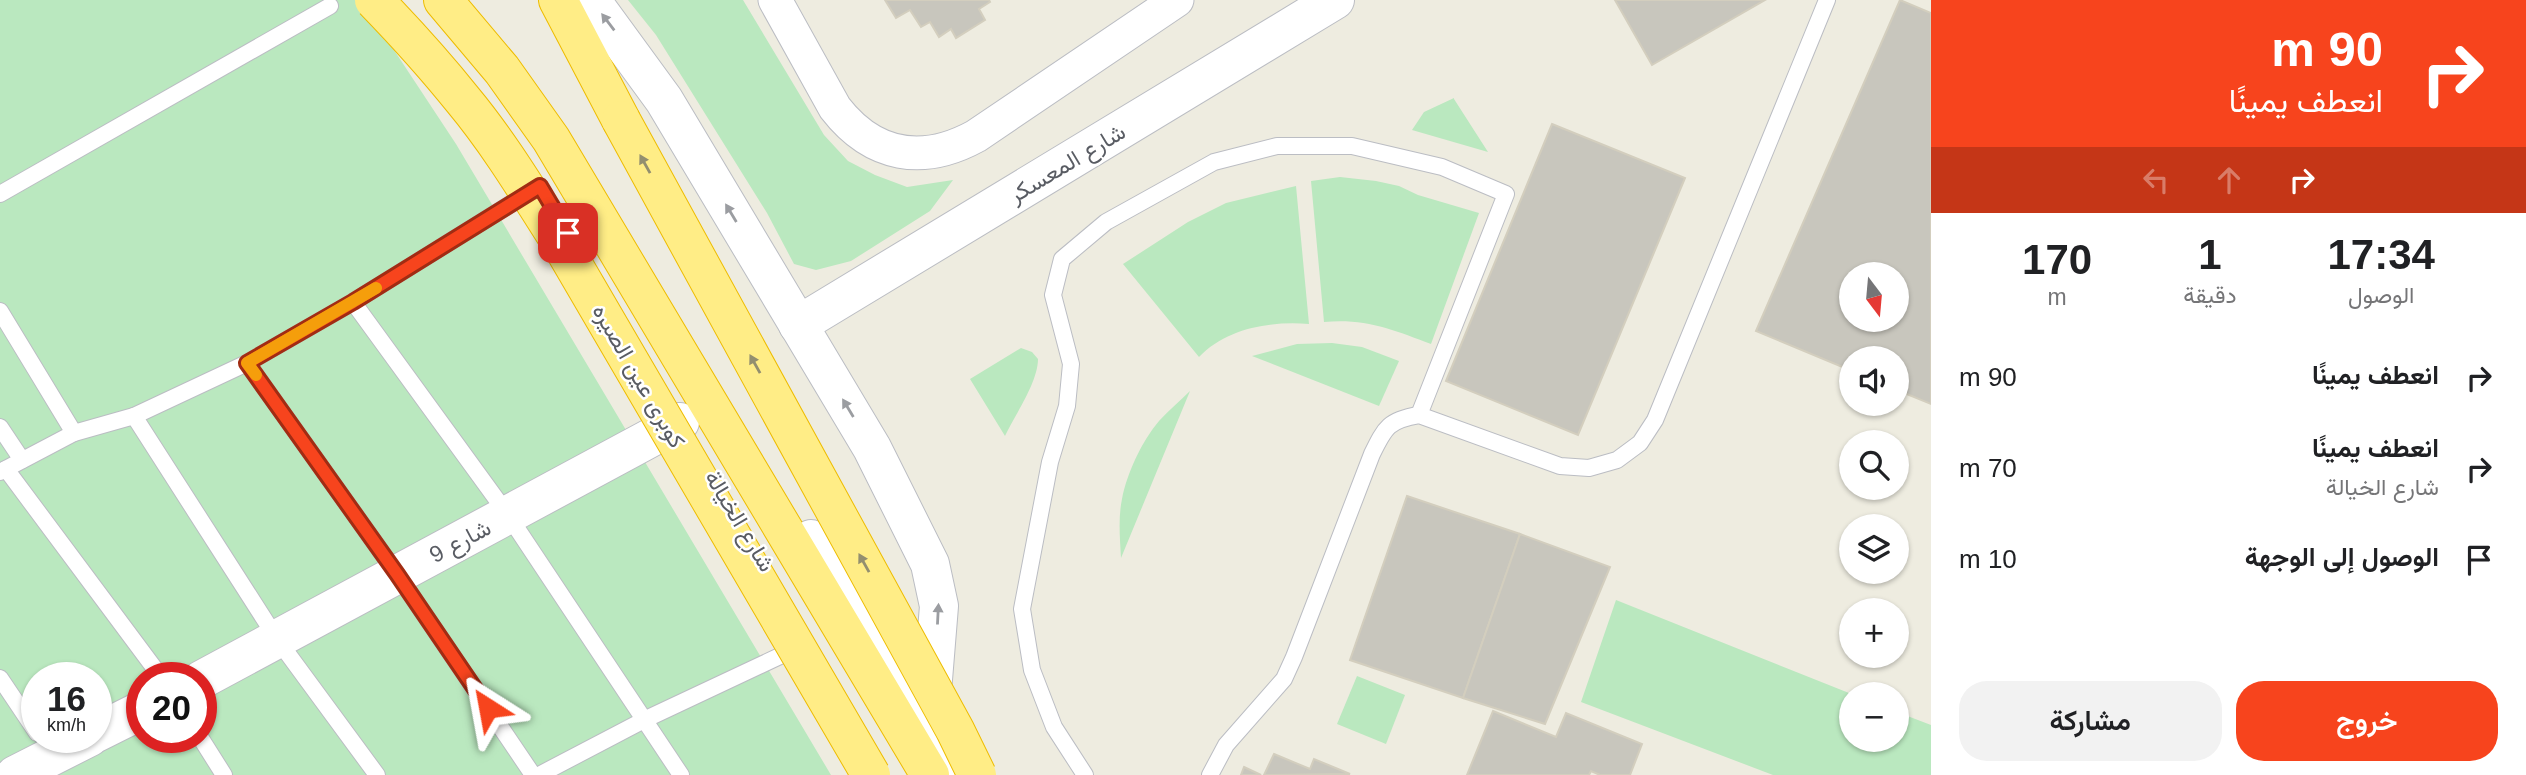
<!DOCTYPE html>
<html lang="ar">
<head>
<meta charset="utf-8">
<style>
	:root { --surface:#fff; --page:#f2f2f2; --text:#202124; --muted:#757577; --accent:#f7441d }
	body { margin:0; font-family:Arial,Vazirmatn,sans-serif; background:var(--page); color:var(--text); direction:rtl; height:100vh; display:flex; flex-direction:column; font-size:26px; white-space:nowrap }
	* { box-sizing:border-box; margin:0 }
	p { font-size:23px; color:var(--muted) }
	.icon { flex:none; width:38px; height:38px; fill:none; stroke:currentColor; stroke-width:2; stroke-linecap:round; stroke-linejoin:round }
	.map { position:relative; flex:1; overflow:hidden; direction:ltr }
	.side { display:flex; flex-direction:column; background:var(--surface); width:595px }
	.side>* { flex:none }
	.hud { background:#f7441d; color:#fff; overflow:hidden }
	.needle { width:46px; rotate:164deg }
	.tools { position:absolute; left:1839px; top:262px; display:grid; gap:14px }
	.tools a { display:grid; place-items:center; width:70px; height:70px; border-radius:50%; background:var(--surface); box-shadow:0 2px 5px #0004; font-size:35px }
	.speed { position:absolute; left:21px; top:662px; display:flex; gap:14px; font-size:35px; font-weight:700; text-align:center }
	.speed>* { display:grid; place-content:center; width:91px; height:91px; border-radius:50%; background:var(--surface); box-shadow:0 2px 5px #0004; line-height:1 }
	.speed small { font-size:18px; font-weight:400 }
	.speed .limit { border:10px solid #d22; background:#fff; color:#111 }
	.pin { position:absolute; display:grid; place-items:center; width:60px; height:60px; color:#fff; margin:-30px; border-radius:14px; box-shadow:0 4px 10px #0006 }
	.me { position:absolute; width:77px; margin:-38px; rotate:326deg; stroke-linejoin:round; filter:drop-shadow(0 0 5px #0008) }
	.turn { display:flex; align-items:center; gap:24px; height:147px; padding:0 28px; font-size:32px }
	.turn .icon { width:91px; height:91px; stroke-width:2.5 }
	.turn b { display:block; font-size:49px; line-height:60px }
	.lanes { display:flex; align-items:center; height:66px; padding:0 28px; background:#0003; justify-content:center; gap:35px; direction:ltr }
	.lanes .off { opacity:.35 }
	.eta { display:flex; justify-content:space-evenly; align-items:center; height:119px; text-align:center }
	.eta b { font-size:42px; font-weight:600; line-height:49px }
	.cta { display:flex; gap:14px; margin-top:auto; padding:14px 28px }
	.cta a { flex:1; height:80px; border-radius:28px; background:var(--accent); color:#fff; font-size:28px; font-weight:600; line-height:80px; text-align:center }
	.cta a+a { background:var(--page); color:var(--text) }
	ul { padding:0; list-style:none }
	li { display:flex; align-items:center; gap:21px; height:91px; padding:0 28px }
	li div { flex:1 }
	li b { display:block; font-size:26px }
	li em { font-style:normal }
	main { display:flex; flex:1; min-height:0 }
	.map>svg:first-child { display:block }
	.green { fill:#bae8bf; fill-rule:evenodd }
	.building { fill:#c8c6bd; stroke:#d3cebe; stroke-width:2; fill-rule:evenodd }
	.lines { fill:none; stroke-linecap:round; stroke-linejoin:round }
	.service-casing { stroke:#bbbdc3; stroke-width:18 }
	.minor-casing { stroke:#bbbdc3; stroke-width:35 }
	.tertiary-casing { stroke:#bbbdc3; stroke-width:40 }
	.motorway-casing { stroke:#eebc00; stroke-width:40 }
	.service { stroke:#fff; stroke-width:16 }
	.minor { stroke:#fff; stroke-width:33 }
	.tertiary { stroke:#fff; stroke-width:38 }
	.motorway { stroke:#ffed86; stroke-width:38 }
	.motorway-bridge-casing { stroke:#eebc00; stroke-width:40; stroke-linecap:butt }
	.motorway-bridge { stroke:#ffed86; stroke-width:38 }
	.oneway { fill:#9b9da1 }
	.oneway2 { fill:#938f6f }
	.route-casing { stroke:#a12c13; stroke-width:18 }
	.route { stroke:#f7441d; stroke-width:12 }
	.slow { stroke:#f59e0b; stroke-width:12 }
	.labels { text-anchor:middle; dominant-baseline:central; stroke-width:5; stroke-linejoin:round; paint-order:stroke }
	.street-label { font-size:23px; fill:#595c63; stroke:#fff }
</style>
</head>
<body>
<main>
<section class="side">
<div class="hud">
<div class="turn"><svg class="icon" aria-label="right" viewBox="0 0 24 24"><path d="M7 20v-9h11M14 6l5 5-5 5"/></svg><div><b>90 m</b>انعطف يمينًا</div></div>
<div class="lanes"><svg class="icon off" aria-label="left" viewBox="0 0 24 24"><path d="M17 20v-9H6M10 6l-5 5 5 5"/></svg><svg class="icon off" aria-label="ahead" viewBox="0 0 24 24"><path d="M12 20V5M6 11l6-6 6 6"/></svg><svg class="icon" aria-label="right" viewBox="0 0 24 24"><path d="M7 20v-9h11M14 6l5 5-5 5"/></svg></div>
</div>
<div class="eta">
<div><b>17:34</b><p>الوصول</p></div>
<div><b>1</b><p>دقيقة</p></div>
<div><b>170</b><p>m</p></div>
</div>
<ul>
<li><svg class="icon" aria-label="right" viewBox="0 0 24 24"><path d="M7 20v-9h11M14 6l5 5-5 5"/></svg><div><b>انعطف يمينًا</b></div><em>90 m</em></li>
<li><svg class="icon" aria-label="right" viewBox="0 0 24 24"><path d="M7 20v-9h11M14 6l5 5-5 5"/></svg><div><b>انعطف يمينًا</b><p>شارع الخيالة</p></div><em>70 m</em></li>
<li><svg class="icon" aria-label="arrive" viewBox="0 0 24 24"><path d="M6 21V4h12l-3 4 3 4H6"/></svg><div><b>الوصول إلى الوجهة</b></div><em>10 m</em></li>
</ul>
<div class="cta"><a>خروج</a><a>مشاركة</a></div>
</section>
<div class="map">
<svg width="1931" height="775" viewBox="0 0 1931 775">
	<rect width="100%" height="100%" fill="#eeece0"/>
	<g class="green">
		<path d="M0 0H361L456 144 831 775H0ZM37 677H96V737H37ZM142 677H201V737H142Z"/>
		<polygon points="628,0 743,0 824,135 848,161 875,175 907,187 953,180 930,211 851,261 816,270 794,264 767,213 656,35"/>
		<polygon points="1454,98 1454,99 1488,152 1412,130 1424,112"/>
		<path d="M1340 177 1376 181 1399 186 1418 195 1479 213 1431 344C1394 330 1365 318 1324 322L1311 181Z"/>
		<path d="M1296 186 1309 324C1270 321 1227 328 1199 357L1123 264 1188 222 1226 203Z"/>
		<polygon points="1332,343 1362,347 1399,361 1379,406 1252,356 1297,344"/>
		<path d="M1021 348 1032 352 1038 359C1038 382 1015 415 1005 436L970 379Z"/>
		<path d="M1190 391 1121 558C1120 539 1118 518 1122 499 1127 473 1142 441 1159 421 1168 411 1180 401 1190 391Z"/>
		<polygon points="1616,600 1854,695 1852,695 1852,740 1897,740 1897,712 1931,725 1931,775 1773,775 1581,702"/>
		<polygon points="1357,676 1405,695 1386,744 1337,724"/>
	</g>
	<g class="building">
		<polygon points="885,0 989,0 990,2 979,9 985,20 956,38 951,29 939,37 930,22 921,27 910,10 896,18"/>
		<polygon points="1615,0 1765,0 1652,65"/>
		<path d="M1900 0 1931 13V404L1897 390V359H1852V371L1756 331ZM1852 275H1897V320H1852Z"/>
		<polygon points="1552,124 1685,178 1578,435 1446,381"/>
		<polygon points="1407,496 1520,534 1463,698 1350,660"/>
		<polygon points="1520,534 1610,567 1545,724 1463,698"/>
		<polygon points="1493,711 1556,737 1566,713 1642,744 1630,775 1600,775 1591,771 1589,775 1467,775"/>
		<polygon points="1274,754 1310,769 1314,759 1350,774 1264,775"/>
		<polygon points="1244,767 1261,775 1241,775"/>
	</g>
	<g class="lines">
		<defs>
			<g id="service">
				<polyline points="0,194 330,6"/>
				<polyline points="353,302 508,515 681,775"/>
				<polyline points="0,311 74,433"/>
				<polyline points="247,363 397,574 533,775"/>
				<polyline points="134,416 247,363 353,302 530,192"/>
				<polyline points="0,427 22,460"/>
				<polyline points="6,469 161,677"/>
				<polyline points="0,472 74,433 134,416 277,639 377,775"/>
				<polyline points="0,678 37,733"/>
				<polyline points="200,737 224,775"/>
				<polyline points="539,775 646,719 797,648"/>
				<polyline points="1085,775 1054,727 1032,670 1022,609 1050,462 1067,406 1071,364 1053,295 1062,259 1106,222 1214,162 1277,146 1352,146 1442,167 1506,194 1419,415"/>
				<path d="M1210 775 1226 745 1284 679 1294 657 1372 454C1385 427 1389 420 1419 415L1560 466 1589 468 1617 460 1640 443 1655 420 1827 0"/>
			</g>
			<path id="minor" d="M775 0 835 108C873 157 923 165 976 136L1177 0"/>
			<g id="tertiary">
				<polyline points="591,0 664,100 872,448 930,564 939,606 931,704"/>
				<polyline points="798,325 1335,0"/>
				<polyline points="811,539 929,731 952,775"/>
				<polyline points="201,680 680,422"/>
				<polyline points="96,733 142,710"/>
				<polyline points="15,775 90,737"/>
			</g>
			<g id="motorway">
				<polyline points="443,0 502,70 551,139 930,775"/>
				<polyline points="558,0 621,120"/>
			</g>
		</defs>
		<use href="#service" class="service-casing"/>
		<use href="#minor" class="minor-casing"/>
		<use href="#tertiary" class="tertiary-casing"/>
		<use href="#motorway" class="motorway-casing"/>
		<use href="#service" class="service"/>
		<use href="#minor" class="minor"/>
		<use href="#tertiary" class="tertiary"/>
		<use href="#motorway" class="motorway"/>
		<defs>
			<g id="motorway-bridge">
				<path d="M374 0C405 32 435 65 463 100 498 142 527 190 557 237L871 775"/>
				<polyline points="621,120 955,730 977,775"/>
			</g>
		</defs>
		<use href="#motorway-bridge" class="motorway-bridge-casing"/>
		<use href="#motorway-bridge" class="motorway-bridge"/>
	</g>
	<defs><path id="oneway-solid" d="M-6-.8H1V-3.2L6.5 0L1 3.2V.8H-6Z" transform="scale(1.75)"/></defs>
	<g class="oneway">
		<use href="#oneway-solid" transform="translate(608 22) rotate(-127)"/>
		<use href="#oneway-solid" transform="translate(731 213) rotate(-121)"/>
		<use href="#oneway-solid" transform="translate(848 408) rotate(-121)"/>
		<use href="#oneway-solid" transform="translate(938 614) rotate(-87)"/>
	</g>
	<g class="oneway2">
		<use href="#oneway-solid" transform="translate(645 164) rotate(-119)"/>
		<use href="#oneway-solid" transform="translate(755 364) rotate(-119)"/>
		<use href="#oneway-solid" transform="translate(864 563) rotate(-119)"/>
	</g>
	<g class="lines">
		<defs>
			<polyline id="route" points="488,708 397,574 247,363 353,302 540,186 568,233"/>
		</defs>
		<use href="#route" class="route-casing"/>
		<use href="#route" class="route"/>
		<polyline class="slow" points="256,375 247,363 376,288"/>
	</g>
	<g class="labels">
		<g class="street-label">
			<text transform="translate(1067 163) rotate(-31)">شارع المعسكر</text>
			<text transform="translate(639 376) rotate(60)">كوبرى عين الصيره</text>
			<text transform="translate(740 521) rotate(59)">شارع الخيالة</text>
			<text transform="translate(460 541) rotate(-28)">شارع 9</text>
		</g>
	</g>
</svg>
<div class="tools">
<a><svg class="needle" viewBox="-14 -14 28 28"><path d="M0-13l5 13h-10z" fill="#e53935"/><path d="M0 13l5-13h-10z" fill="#757577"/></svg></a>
<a><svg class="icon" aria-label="sound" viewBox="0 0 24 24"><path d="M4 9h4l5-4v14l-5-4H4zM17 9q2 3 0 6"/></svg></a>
<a><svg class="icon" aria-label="search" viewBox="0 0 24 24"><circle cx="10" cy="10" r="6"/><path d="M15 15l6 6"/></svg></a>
<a><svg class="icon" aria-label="layers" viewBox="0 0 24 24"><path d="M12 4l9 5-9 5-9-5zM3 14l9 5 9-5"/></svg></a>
<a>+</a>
<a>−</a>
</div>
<div class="speed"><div>16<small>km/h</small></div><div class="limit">20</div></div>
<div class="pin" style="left:568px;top:233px;background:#d93025"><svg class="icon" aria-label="arrive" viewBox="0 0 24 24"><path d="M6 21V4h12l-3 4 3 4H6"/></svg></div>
<svg class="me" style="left:488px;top:708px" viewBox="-20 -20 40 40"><path d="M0-17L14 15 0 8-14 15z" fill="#f7441d" stroke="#fff" stroke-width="4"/></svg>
</div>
</main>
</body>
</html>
